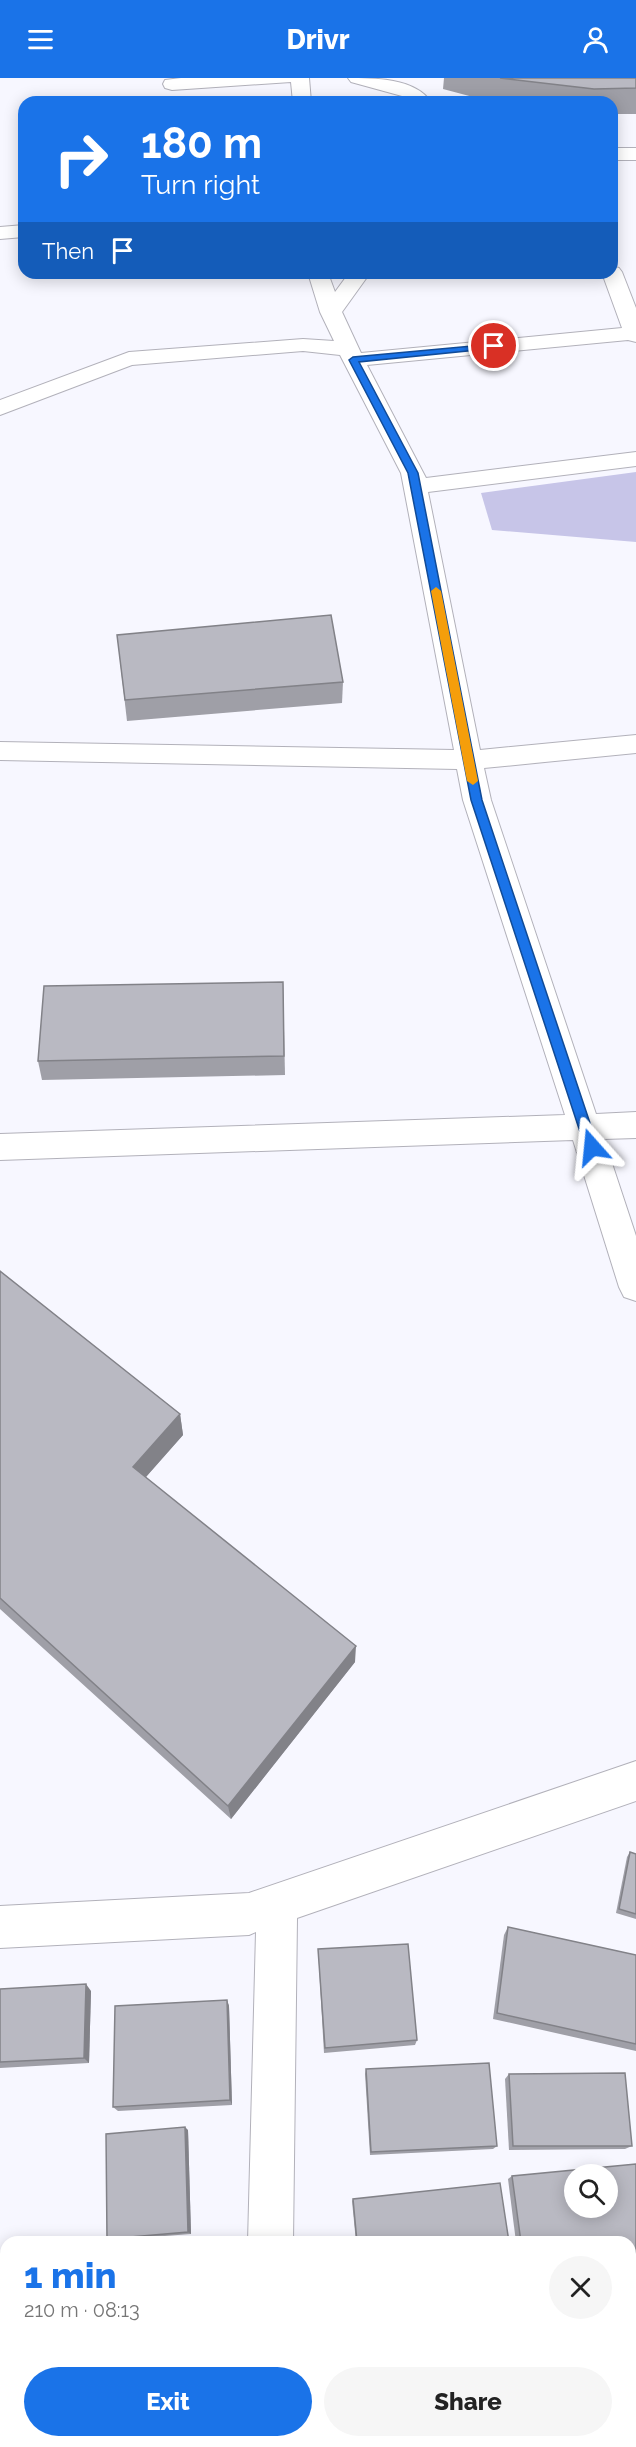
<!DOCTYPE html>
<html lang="en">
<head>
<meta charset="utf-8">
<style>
	:root { --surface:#fff; --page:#f6f6f6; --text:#222; --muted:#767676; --accent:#1a73e8 }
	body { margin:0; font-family:Raleway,sans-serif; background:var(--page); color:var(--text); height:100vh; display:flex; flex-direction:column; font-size:22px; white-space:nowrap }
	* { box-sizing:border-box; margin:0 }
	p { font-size:20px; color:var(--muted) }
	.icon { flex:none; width:33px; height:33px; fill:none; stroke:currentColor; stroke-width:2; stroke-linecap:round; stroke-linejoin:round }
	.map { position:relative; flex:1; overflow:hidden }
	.panel { position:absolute; left:0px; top:2158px; width:636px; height:212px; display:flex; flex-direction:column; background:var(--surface); border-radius:18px 18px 0 0; box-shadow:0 3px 15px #0003 }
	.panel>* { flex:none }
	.top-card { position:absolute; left:18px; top:18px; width:600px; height:183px; border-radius:18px; box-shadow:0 3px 15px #0003; background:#1a73e8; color:#fff; overflow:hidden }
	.fabs { position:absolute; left:564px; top:2086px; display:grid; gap:12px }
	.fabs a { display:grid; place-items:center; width:54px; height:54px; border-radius:50%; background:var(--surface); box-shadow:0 3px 15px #0003; font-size:30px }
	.pin { position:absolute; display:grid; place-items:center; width:51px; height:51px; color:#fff; margin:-26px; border:3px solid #fff; border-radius:50%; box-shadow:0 2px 6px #0007 }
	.me { position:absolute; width:66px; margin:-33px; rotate:342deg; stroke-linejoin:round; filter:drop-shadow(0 0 4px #0008) }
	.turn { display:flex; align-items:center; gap:21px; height:126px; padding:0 24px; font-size:27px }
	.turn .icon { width:78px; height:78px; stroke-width:2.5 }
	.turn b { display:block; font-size:42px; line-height:51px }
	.then { display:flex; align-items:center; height:57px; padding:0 24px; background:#0003; gap:12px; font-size:22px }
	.round { display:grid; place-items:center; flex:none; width:63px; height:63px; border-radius:32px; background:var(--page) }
	.headline { display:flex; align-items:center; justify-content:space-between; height:102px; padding:0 24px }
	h1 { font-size:36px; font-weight:800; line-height:45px; color:var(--accent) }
	.button { display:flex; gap:12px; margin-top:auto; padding:12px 24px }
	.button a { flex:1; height:69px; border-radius:36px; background:var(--accent); color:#fff; font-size:24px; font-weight:800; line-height:69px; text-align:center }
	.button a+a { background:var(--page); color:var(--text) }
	header { display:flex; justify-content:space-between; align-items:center; height:78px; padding:0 24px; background:var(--accent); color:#fff; font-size:27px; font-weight:800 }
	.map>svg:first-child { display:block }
	.green { fill:#c7c5e8 }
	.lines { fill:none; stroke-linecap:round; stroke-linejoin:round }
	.minor-casing { stroke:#b2b1ba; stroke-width:2 }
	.minor { fill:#fff; fill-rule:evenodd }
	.wall { fill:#9f9fa7 }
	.shaded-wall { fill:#828288 }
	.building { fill:#b9b9c2; stroke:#828288; stroke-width:1.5; fill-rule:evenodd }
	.route { fill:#1a73e8; stroke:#114b97; stroke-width:1.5 }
	.slow { fill:#f59e0b }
</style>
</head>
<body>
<header><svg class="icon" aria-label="menu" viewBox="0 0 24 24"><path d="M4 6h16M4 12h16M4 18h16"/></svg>Drivr<svg class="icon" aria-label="person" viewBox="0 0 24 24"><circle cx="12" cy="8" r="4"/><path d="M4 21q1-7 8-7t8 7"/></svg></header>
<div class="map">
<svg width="636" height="2369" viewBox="0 0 636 2369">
	<rect width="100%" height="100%" fill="#f7f7ff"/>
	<polygon class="green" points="636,394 636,464 492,452 481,415"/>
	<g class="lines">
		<defs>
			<g id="minor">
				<polygon points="181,0 309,0 311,24 293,24 291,4 172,12 165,10 163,6 165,2"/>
				<path d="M348 0C374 0 415 0 431 24H410L402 18 351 4Z"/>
				<rect x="612" y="70" width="24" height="12"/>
				<polygon points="24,147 24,159 0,161 0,149"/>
				<polygon points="612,188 619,190 622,194 636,230 636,264 628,262 367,287 426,400 636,374 636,388 428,414 480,672 636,657 636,675 484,690 491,722 596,1036 636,1034 636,1060 604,1061 636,1158 636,1223 624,1219 619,1209 573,1062 0,1082 0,1056 565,1037 463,722 457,691 0,682 0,664 454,672 401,395 340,277 303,273 132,287 0,337 0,322 129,274 303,261 334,263 320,234 308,195 328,195 335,214 349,195 370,195 342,234 361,275 622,250 602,195 612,195"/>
				<polygon points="636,1683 636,1723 297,1840 293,2164 248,2164 256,1854 249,1857 0,1870 0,1828 249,1815"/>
				<rect x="244" y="2364" width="48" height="5"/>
			</g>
		</defs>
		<use href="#minor" class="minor-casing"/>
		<use href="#minor" class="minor"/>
	</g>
	<g class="wall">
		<polygon points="444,0 636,0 636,36 612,36 612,24 492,24 443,11"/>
		<polygon points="117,557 343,604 342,625 127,643"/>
		<polygon points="283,904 285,997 42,1002 38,983"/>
		<polygon points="0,1193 180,1336 183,1357 146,1399 355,1584 231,1741 0,1531"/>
		<polygon points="630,1774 636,1776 636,1841 616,1835 627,1779"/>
		<polygon points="508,1849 636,1877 636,1973 493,1941 504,1857"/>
		<polygon points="318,1871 417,1962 415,1967 324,1975"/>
		<polygon points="0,1911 91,1913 89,1985 0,1990"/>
		<polygon points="227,1922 229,1928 232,2027 118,2033 113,2029"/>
		<polygon points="366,1991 497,2068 493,2071 370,2077 365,1996"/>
		<polygon points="509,1996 632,2068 625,2071 509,2072 505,2001"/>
		<polygon points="188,2052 191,2156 112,2162 107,2161"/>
		<polygon points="512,2098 630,2164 516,2164 508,2101"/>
		<polygon points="353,2121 509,2164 356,2164 352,2123"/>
		<polygon points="0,2330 6,2330 6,2364 41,2364 41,2369 0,2369"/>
		<polygon points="533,2364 630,2364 636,2369 533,2369"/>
	</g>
	<g class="shaded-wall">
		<polygon points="180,1336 183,1357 137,1409 133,1389"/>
		<polygon points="356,1568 355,1584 231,1741 228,1728"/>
		<polygon points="86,1906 91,1913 89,1985 84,1980"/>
		<polygon points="227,1922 229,1928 232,2027 230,2022"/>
		<polygon points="185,2049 188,2052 191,2156 188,2154"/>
		<polygon points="35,2364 41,2364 41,2369 34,2369"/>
	</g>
	<g class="building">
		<polygon points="500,0 636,0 636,10 594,11"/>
		<polygon points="331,537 343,604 125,622 117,557"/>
		<polygon points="283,904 284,978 38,983 44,908"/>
		<polygon points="0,1193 180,1336 133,1389 356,1568 228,1728 0,1520"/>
		<polygon points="630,1774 636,1776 636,1836 619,1831"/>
		<polygon points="508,1849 636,1877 636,1966 497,1935"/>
		<polygon points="408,1866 417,1962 325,1970 318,1871"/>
		<polygon points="86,1906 84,1980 0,1984 0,1911"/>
		<polygon points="227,1922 230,2022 113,2029 115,1928"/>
		<polygon points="489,1985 497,2068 371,2074 366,1991"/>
		<polygon points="625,1995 632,2068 513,2068 509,1996"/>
		<polygon points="185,2049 188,2154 107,2161 106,2056"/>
		<path d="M636 2086V2177L630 2178V2164H521L512 2098ZM574 2097H608V2130H574Z"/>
		<polygon points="500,2105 509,2164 357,2164 353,2121"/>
		<polygon points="630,2282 636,2321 636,2369 538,2369 537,2364 630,2364"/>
		<polygon points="0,2333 6,2333 6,2364 35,2364 34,2369 0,2369"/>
		<rect x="66" y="2364" width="149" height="5"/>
	</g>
	<polygon class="route" points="494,266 499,268 497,270 359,284 418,395 482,722 598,1069 592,1074 585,1069 471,722 408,395 349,282 353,279"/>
	<polygon class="slow" points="436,509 441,513 478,703 473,707 467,703 431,513"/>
</svg>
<div class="fabs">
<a><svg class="icon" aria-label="search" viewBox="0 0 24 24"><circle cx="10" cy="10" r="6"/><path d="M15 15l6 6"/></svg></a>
</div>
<div class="pin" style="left:494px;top:268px;background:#d93025"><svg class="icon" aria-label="arrive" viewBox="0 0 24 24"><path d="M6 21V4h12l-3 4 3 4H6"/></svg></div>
<svg class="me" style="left:592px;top:1069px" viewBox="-20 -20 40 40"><path d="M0-17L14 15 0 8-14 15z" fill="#1a73e8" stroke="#fff" stroke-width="4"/></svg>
<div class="top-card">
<div class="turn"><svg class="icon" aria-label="right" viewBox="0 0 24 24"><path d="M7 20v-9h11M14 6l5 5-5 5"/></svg><div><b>180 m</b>Turn right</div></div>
<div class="then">Then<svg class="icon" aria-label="arrive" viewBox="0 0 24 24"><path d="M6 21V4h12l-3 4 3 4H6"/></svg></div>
</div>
<section class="panel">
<div class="headline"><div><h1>1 min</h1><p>210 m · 08:13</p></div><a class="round"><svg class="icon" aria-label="close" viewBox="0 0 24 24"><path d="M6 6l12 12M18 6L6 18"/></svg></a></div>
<div class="button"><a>Exit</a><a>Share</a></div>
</section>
</div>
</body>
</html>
